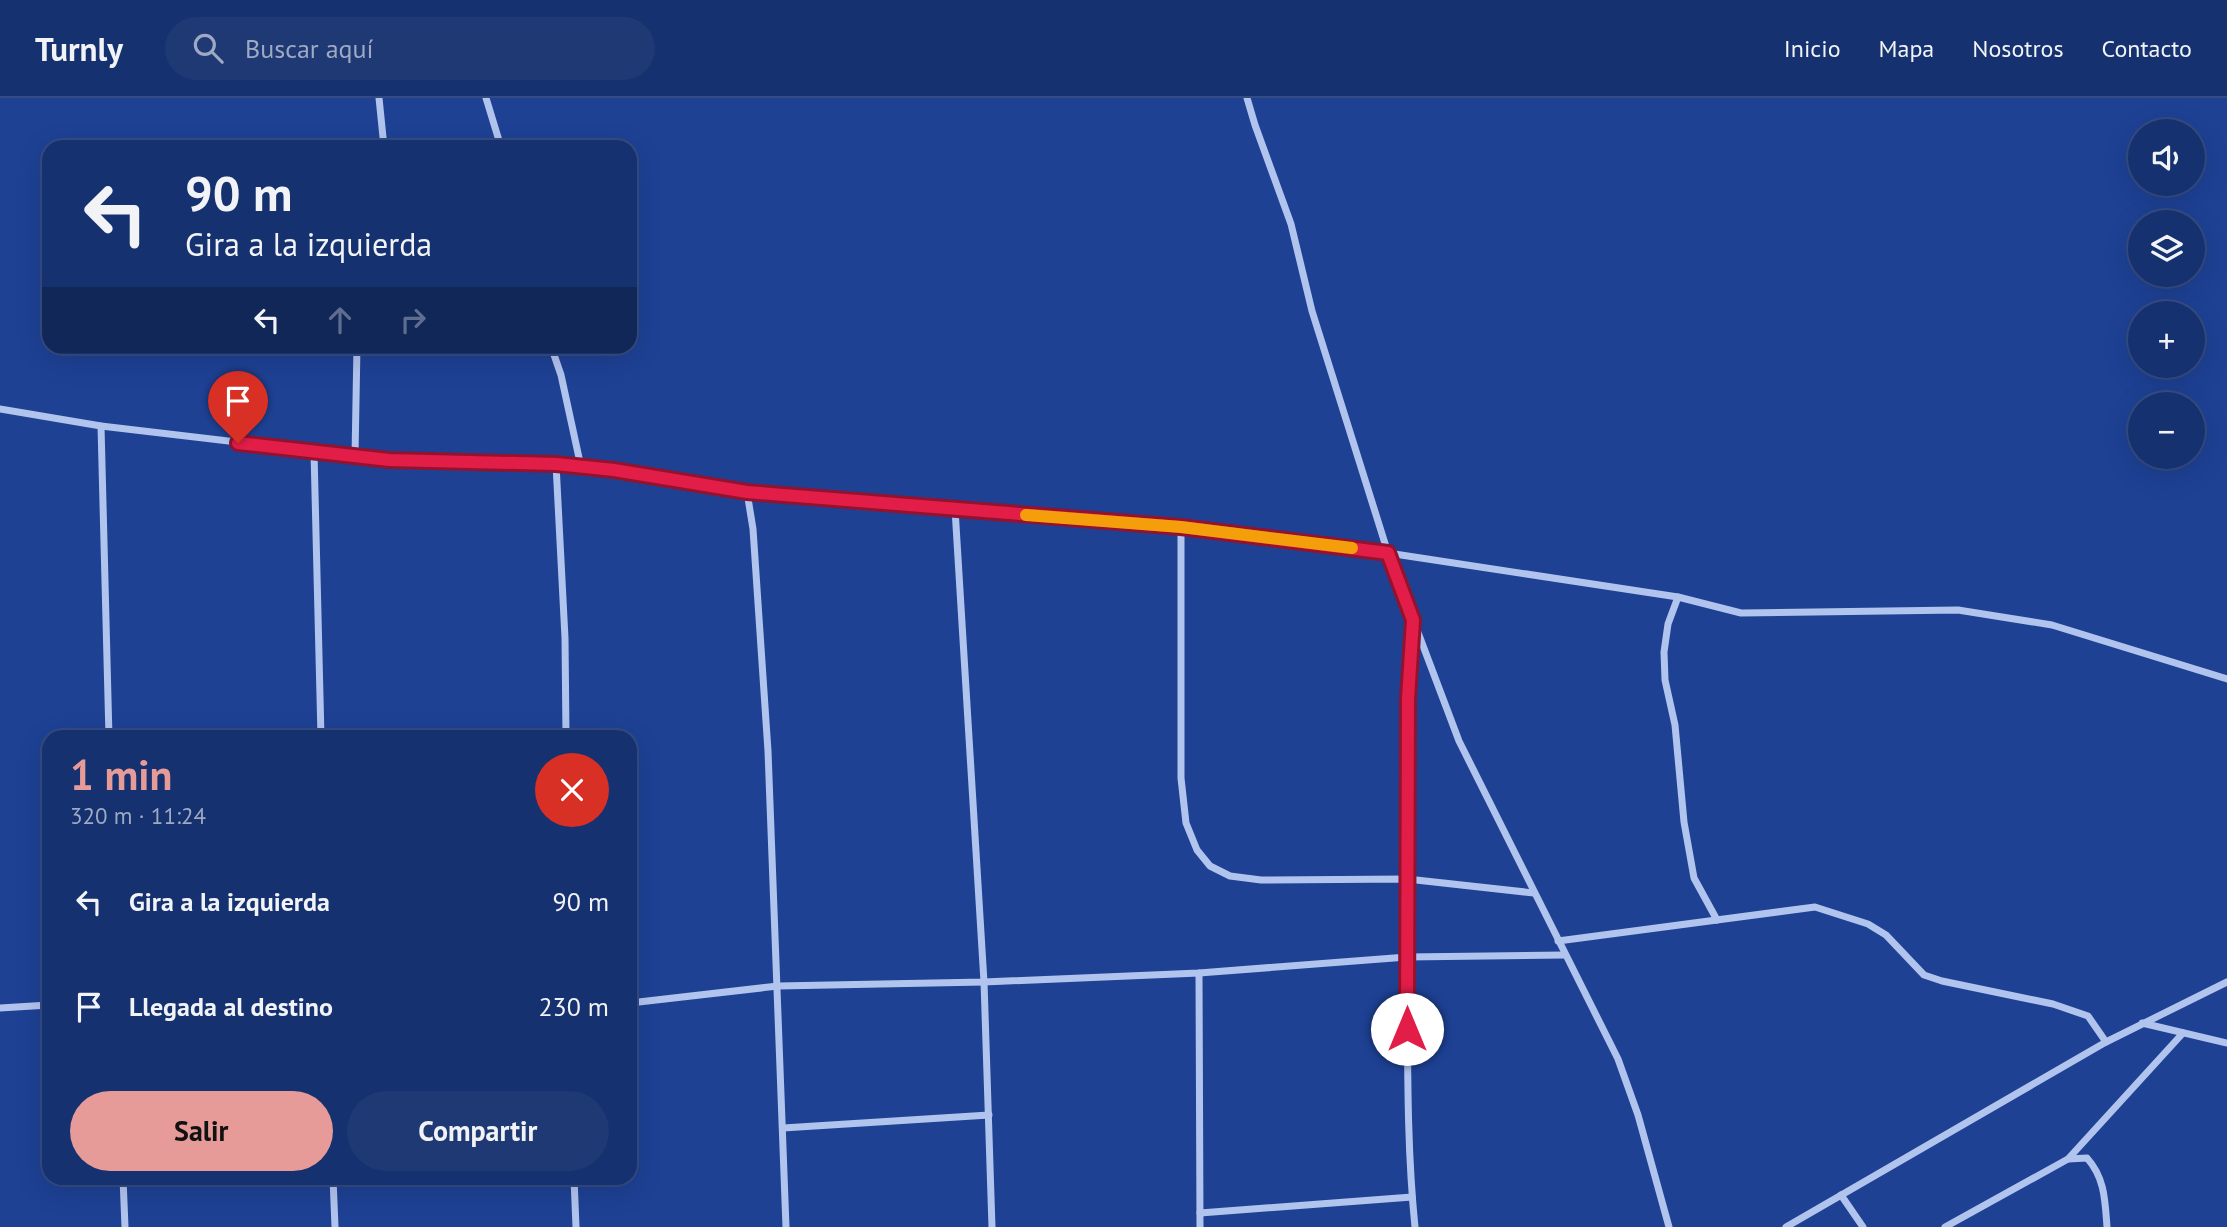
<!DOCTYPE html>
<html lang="es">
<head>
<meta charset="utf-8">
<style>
	:root { --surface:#16316f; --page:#1f3974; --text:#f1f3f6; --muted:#9ea9c3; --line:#354c82; --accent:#e69b98 }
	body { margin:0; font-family:"PT Sans",sans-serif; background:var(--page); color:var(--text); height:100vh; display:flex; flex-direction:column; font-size:26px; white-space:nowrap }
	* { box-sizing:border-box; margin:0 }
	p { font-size:23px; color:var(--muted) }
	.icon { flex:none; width:38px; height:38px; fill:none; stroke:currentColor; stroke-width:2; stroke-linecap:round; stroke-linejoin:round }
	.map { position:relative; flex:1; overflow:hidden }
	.side { position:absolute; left:42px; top:632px; width:595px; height:455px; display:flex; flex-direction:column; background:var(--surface); border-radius:21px; box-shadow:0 7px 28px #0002,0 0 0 2px var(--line) }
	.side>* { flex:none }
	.hud { position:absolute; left:42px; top:42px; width:595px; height:214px; border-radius:21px; box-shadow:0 7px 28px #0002,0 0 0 2px var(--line); background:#16316f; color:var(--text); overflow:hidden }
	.fabs { position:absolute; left:2128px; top:21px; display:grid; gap:14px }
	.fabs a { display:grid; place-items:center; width:77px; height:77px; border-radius:50%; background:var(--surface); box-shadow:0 7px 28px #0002,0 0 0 2px var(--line); font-size:35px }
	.pin { position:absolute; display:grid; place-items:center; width:60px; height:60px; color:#fff; margin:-72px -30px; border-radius:50% 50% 50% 0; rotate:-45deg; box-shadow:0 0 7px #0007 }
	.pin .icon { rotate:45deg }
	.me { position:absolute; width:77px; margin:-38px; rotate:0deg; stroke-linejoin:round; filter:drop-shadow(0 0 5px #0008) }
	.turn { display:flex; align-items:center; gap:24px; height:147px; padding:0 28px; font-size:32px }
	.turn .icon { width:91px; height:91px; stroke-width:2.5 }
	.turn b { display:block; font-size:49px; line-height:60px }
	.lanes { display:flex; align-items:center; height:66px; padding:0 28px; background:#0003; justify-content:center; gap:35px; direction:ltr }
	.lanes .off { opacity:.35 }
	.round { display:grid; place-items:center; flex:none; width:74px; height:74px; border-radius:37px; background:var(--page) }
	.overview { display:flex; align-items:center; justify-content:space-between; height:119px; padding:0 28px }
	h1 { font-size:42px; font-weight:800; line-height:52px; color:var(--accent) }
	.cta { display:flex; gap:14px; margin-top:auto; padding:14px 28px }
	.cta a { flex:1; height:80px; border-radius:42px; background:var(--accent); color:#111; font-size:28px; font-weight:800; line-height:80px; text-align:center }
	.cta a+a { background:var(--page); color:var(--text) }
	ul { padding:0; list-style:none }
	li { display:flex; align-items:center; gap:21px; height:105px; padding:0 28px }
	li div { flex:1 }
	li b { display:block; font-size:26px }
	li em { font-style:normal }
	header { display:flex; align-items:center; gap:42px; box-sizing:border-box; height:98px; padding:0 35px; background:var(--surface); border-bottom:2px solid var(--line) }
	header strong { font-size:33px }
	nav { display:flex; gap:38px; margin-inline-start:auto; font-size:24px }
	.search { width:490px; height:63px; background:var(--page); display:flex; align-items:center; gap:18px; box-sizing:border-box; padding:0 24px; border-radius:38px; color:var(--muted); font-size:26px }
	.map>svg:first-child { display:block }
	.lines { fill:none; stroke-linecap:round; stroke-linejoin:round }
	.street { stroke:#b1c4ee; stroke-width:7 }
	.route-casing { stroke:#92132f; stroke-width:18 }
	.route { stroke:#e11d48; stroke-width:12 }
	.slow { stroke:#f59e0b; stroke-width:12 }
</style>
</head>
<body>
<header>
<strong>Turnly</strong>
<div class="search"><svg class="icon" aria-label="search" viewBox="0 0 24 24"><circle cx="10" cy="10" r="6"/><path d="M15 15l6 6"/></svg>Buscar aquí</div>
<nav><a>Inicio</a><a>Mapa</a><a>Nosotros</a><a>Contacto</a></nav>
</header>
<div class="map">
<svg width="2227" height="1129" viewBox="0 0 2227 1129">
	<rect width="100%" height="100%" fill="#1e4194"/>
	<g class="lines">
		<g class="street">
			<polyline points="379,0 384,49"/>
			<polyline points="486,0 501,49"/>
			<polyline points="1247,0 1255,27 1291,126 1312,213 1388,455 1459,643 1618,961 1638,1017 1669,1129"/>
			<polyline points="551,248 561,277 581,369"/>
			<polyline points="0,311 101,328 389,362 556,366 614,372 747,394 1181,429 1388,455 1678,499 1741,515 1958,512 2052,527 2227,581"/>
			<polyline points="101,328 109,639"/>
			<polyline points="314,354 321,639"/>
			<polyline points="355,358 357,248"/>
			<polyline points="556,366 565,540 566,639"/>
			<polyline points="747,394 753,431 768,653 786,1129"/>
			<polyline points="955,411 984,884 992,1129"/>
			<polyline points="1181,429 1181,680 1186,725 1197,752 1210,768 1230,778 1261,782 1407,781 1534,795"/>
			<polyline points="1678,499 1668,526 1664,554 1665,582 1675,627 1684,724 1694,780 1717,822"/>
			<path d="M1413 526C1406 638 1407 750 1407 862 1408 951 1406 1041 1415 1129"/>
			<polyline points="1558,843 1815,809 1868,826 1886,837 1924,877 1942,883 2053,906 2088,918 2106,944"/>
			<polyline points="1199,875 1200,1129"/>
			<polyline points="630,905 778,888 984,884 1199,875 1407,859 1564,857"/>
			<polyline points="0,910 49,907"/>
			<polyline points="2142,925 2227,945"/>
			<polyline points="783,1030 989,1017"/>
			<polyline points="2068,1061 2183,935"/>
			<polyline points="123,1080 125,1129"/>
			<polyline points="333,1080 335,1129"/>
			<polyline points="574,1080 576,1129"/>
			<polyline points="1841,1097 1863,1129"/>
			<polyline points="1200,1115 1412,1099"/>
			<polyline points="1786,1129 2106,944 2227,884"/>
			<path d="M1945 1129 2068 1061 2087 1060C2105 1080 2105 1103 2107 1129"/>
		</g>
	</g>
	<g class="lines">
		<defs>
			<polyline id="route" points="238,345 389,362 556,366 614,372 747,394 1181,429 1388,455 1413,522 1408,601 1407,931"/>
		</defs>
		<use href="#route" class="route-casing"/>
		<use href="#route" class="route"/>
		<polyline class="slow" points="1026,417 1181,429 1352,450"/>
	</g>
</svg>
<div class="fabs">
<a><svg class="icon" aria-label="sound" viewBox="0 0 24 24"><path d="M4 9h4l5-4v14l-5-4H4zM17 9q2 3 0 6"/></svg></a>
<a><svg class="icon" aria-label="layers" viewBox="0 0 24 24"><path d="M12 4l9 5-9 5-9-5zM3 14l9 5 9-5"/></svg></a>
<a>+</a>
<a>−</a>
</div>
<div class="pin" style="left:238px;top:345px;background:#d93025"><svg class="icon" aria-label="arrive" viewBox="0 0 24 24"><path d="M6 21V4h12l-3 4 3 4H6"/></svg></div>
<svg class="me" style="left:1407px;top:931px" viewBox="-20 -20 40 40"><circle r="19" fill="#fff"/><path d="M0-13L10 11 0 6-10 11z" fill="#e11d48"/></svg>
<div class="hud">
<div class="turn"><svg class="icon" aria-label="left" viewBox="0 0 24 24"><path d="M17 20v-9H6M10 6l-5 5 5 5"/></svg><div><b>90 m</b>Gira a la izquierda</div></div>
<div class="lanes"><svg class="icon" aria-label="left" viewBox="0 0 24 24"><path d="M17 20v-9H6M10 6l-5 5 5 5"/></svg><svg class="icon off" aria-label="ahead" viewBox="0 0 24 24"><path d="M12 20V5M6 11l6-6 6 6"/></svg><svg class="icon off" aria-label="right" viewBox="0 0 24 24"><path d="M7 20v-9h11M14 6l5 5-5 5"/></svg></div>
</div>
<section class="side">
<div class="overview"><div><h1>1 min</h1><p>320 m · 11:24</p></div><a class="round" style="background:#d93025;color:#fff"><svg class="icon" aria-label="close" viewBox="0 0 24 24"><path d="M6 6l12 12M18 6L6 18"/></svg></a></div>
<ul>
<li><svg class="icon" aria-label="left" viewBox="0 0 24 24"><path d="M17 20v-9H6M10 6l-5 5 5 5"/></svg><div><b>Gira a la izquierda</b></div><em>90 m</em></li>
<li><svg class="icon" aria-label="arrive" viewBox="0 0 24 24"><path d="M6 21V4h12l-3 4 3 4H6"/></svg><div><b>Llegada al destino</b></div><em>230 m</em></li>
</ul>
<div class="cta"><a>Salir</a><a>Compartir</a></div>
</section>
</div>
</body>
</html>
